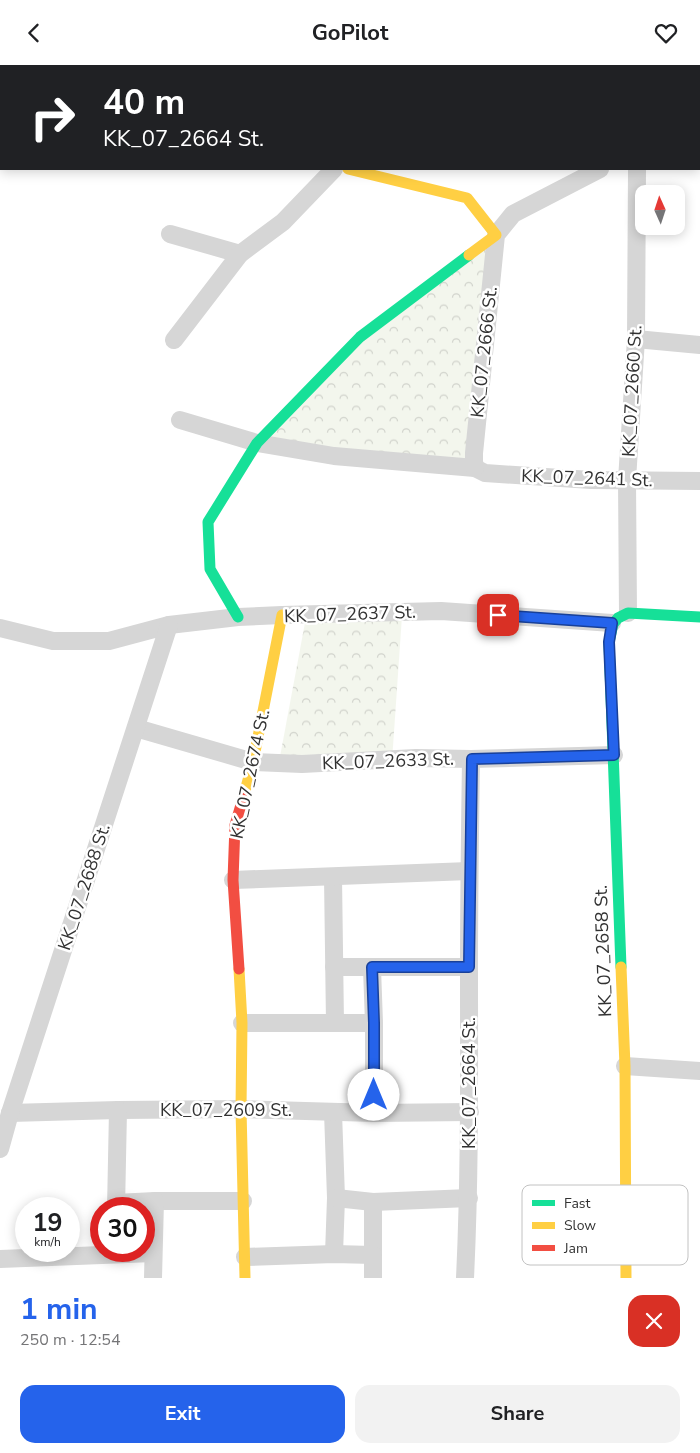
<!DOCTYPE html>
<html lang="en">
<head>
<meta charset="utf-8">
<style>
	:root { --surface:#fff; --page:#f2f2f2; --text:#202124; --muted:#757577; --accent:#2563eb }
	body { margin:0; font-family:"Nunito Sans",sans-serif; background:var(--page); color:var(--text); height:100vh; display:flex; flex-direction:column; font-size:19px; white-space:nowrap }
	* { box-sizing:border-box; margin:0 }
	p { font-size:16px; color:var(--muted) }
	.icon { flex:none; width:28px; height:28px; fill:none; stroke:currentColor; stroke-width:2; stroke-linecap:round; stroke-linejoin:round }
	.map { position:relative; height:1213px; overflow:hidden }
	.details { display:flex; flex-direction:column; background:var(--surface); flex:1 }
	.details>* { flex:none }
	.top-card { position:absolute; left:0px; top:0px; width:700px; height:105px; box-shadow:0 2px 12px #0003; background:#202124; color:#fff; overflow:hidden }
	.needle { width:32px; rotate:357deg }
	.tools { position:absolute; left:635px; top:120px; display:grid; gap:10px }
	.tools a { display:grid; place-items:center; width:50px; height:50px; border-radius:10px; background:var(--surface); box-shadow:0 2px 12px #0003; font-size:25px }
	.speed { position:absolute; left:15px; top:1132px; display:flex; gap:10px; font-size:25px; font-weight:700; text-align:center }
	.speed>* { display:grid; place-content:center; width:65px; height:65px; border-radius:50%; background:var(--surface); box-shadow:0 2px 12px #0003; line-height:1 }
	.speed small { font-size:12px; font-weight:400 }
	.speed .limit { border:8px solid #d22; background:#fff; color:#111 }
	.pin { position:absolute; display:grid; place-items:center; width:42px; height:42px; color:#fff; margin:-21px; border-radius:10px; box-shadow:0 2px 8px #0006 }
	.me { position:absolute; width:55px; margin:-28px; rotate:0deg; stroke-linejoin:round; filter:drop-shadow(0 0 4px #0008) }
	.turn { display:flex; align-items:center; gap:18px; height:105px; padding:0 20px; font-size:22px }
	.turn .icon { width:65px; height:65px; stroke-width:2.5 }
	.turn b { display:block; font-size:35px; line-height:42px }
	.round { display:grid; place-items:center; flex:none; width:52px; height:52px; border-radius:15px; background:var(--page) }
	.headline { display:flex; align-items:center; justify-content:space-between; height:85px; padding:0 20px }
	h1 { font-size:30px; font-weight:700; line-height:38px; color:var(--accent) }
	.primary-button { display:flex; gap:10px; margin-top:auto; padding:10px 20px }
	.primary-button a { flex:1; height:58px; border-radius:15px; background:var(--accent); color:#fff; font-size:20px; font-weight:700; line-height:58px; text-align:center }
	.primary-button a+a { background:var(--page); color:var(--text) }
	header { display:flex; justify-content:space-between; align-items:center; height:65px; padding:0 20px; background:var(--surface); font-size:22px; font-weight:700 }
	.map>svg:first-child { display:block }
	.forest { fill:url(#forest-crowns) }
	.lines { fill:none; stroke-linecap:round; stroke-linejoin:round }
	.street { stroke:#d6d6d6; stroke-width:18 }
	.fast { stroke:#16e098; stroke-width:11 }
	.slow { stroke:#ffcf43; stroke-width:11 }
	.jam { stroke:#f24e42; stroke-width:11 }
	.route-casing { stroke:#184099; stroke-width:12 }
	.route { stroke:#2563eb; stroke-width:9 }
	.labels { text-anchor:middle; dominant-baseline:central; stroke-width:5; stroke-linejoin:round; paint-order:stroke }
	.street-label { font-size:18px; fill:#323232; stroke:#fff }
	.key { fill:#fff; stroke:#c2c2c2; stroke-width:1 }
	.key-label { font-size:14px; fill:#323232 }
</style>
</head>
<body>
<header><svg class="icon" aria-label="back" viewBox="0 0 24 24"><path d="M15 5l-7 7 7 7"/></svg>GoPilot<svg class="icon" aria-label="heart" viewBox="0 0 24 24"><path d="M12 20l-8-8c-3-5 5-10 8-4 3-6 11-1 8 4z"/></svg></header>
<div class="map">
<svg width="700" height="1213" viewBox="0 0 700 1213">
	<defs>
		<pattern id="forest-crowns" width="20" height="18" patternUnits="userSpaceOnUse" patternTransform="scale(1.25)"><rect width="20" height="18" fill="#f3f6ed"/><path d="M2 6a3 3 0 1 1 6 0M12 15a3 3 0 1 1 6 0" fill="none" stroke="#d1d3cc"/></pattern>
	</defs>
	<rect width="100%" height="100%" fill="#fff"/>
	<g class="forest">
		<polygon points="496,170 475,403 257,378 360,272"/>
		<polygon points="307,547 402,551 392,696 279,697"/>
	</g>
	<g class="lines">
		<g class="street">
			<polyline points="622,0 622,1"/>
			<polyline points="699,61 700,61"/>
			<polyline points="170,169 240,189"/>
			<polyline points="636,274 700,280"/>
			<polyline points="174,275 240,189 283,157 334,104"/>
			<polyline points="180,355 257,378 334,391 475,403 485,408 591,415 700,416"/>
			<polyline points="475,403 474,396 474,388 496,170 513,149 600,104"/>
			<polyline points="628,548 627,415 636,274 637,104"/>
			<polyline points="0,563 53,576 109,576 169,560 238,552 282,550 441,546 612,558"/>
			<polyline points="136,663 253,697 302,699 416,693 471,694 614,690"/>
			<polyline points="333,812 335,958"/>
			<polyline points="233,815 469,806"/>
			<polyline points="334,902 469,902"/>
			<polyline points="372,903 374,958 374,1048"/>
			<polyline points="242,958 374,958"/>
			<polyline points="625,1001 700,1006"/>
			<polyline points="333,1047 336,1133 334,1189"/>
			<polyline points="10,1048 118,1045 241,1044 374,1048 470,1047"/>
			<polyline points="0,1084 10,1048 169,560"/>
			<polyline points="336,1133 373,1137 469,1133"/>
			<polyline points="373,1137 373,1213"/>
			<polyline points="116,1138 155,1136 243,1136"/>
			<polyline points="116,1144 118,1045"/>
			<polyline points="245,1192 334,1189 373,1190"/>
			<polyline points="0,1194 153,1188"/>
			<polyline points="153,1213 155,1136"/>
			<path d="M465 1213C470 1109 469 1006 469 902 469 833 470 763 471 694"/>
		</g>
		<g class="fast">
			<polyline points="238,552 210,504 208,457 257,378 360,272 469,190"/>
			<polyline points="621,902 609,577 613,559 618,553 628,548 700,552"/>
		</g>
		<g class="slow">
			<polyline points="348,104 467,133 496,170 469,190"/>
			<polyline points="243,733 253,697 282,550"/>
			<polyline points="621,902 625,1001 626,1213"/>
			<polyline points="239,904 242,958 241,1044 245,1213"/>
		</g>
		<polyline class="jam" points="239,904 233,815 235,760 243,733"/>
	</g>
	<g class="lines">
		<defs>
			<polyline id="route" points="374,1030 374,958 372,902 469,902 472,694 614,690 609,577 612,558 498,550"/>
		</defs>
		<use href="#route" class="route-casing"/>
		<use href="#route" class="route"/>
	</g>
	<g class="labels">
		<g class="street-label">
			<text transform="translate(484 287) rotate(-84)">KK_07_2666 St.</text>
			<text transform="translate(632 326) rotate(-87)">KK_07_2660 St.</text>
			<text transform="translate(587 413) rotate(2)">KK_07_2641 St.</text>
			<text transform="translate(350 549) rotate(-2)">KK_07_2637 St.</text>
			<text transform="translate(388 696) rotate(-2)">KK_07_2633 St.</text>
			<text transform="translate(250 709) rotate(-78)">KK_07_2674 St.</text>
			<text transform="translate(84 822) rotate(-72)">KK_07_2688 St.</text>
			<text transform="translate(603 886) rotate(-92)">KK_07_2658 St.</text>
			<text transform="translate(469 1018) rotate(-90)">KK_07_2664 St.</text>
			<text x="226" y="1045">KK_07_2609 St.</text>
		</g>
	</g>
	<rect x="522" y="1120" width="166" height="80" rx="8" class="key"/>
	<rect x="532" y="1135" width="23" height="6" fill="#16e098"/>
	<rect x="532" y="1157" width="23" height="7" fill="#ffcf43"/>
	<rect x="532" y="1180" width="23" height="6" fill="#f24e42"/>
	<g class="key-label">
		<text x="564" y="1143">Fast</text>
		<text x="564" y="1165">Slow</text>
		<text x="564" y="1188">Jam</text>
	</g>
</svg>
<div class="tools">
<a><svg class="needle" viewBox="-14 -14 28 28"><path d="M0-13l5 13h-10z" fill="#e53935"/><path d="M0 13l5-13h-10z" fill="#757577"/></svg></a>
</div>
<div class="speed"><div>19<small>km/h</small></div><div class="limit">30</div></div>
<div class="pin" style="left:498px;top:550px;background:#d93025"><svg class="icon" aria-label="arrive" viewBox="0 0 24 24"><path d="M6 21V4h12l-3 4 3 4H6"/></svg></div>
<svg class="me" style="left:374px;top:1030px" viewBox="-20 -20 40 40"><circle r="19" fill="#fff"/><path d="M0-13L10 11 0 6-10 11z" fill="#2563eb"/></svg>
<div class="top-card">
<div class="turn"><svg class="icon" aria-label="right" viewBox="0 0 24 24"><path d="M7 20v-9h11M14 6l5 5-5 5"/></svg><div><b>40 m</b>KK_07_2664 St.</div></div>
</div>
</div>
<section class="details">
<div class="headline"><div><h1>1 min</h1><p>250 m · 12:54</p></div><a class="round" style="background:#d93025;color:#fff"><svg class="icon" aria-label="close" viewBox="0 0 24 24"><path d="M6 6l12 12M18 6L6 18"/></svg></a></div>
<div class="primary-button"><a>Exit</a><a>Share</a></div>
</section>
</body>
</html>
